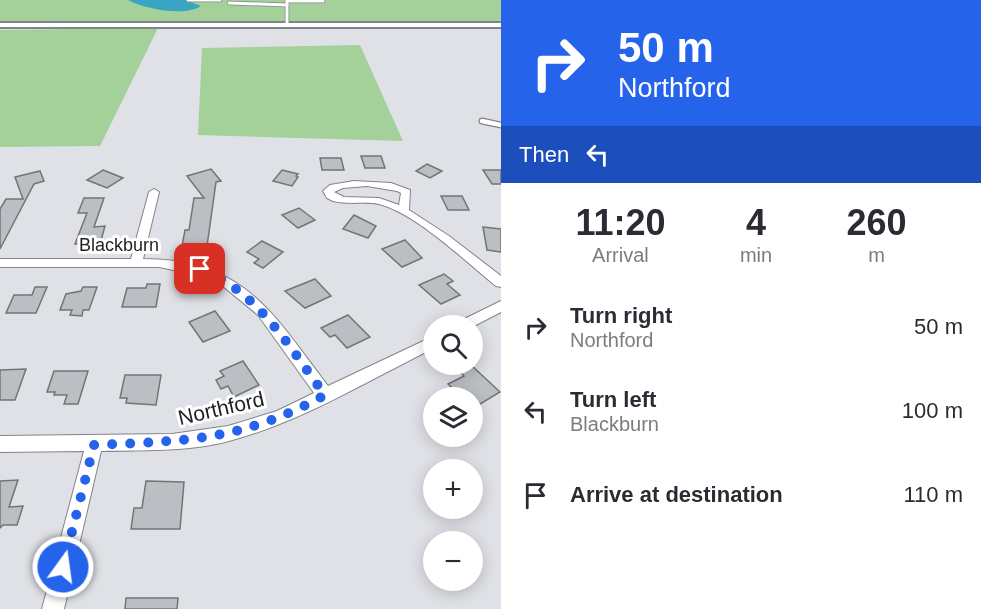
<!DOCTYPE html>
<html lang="en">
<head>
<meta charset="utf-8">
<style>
	:root { --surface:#fff; --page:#f2f2f3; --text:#2b2b33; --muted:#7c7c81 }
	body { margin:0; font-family:Helvetica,sans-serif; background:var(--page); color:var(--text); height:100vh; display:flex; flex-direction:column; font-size:22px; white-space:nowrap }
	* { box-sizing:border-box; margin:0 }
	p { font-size:20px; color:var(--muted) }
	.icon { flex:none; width:33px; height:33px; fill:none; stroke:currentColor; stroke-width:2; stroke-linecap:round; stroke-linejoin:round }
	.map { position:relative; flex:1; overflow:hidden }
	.sheet { display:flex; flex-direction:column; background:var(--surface); width:480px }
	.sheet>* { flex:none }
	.hud { background:#2563eb; color:#fff; overflow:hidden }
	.controls { position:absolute; left:423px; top:315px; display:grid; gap:12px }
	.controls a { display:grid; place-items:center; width:60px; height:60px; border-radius:50%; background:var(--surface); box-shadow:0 3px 15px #0003; font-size:30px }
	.pin { position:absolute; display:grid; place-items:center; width:51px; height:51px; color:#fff; margin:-26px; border-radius:12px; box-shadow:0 3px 9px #0006 }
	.me { position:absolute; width:66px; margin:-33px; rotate:14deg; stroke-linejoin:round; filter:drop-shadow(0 0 4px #0008) }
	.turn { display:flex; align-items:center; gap:21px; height:126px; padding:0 18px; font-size:27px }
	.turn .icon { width:78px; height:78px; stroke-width:2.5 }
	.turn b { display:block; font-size:42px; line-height:51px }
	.then { display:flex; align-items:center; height:57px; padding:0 18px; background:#0003; gap:12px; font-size:22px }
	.eta { display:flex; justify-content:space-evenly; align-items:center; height:102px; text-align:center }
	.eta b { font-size:36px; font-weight:700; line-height:42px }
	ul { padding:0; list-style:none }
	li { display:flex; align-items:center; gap:18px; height:84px; padding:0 18px }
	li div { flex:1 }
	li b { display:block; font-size:22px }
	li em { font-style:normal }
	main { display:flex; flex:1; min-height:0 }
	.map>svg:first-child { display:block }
	.green { fill:#a4d09a }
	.water { fill:#3aa4c3 }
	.building { fill:#bbbec3; stroke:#727478; stroke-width:1.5 }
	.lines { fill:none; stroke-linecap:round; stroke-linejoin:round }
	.service-far1-casing { stroke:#818488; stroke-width:4.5 }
	.service-casing { stroke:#818488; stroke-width:7 }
	.minor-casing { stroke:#818488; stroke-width:2 }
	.tertiary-casing { stroke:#818488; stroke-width:4 }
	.service-far1 { stroke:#fff; stroke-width:3 }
	.service { stroke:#fff; stroke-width:4.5 }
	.minor { fill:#fff; fill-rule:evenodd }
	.tertiary { fill:#fff; fill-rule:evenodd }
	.route { stroke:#2563eb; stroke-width:10; stroke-dasharray:0 18 }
	.labels { text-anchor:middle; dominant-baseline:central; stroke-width:6; stroke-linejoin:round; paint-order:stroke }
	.street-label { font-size:18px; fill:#1e1f20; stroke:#fff }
	.near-street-label { font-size:21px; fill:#1e1f20; stroke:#fff }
</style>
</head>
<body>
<main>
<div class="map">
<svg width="501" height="609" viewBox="0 0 501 609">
	<rect width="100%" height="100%" fill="#dfe1e6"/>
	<g class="green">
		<rect x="0" y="0" width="501" height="22"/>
		<polygon points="158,28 100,146 0,147 0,30"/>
		<polygon points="360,45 403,141 198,135 202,48"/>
	</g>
	<path class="water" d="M128 0H185L201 6C184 17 145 9 128 0Z"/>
	<g class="building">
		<polygon points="361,156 381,156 385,168 365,168"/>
		<polygon points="320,158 341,158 344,170 322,170"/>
		<polygon points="427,164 442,171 430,178 416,171"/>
		<polygon points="211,169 221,181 216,182 207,246 182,246 185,230 189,230 194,198 204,198 187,176"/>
		<polygon points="103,170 123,178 107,188 87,180"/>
		<polygon points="282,170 298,174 296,176 298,177 292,186 273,181"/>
		<polygon points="483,170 501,170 501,184 492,184"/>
		<polygon points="40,171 44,181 34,184 0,249 0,209 6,199 23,199 15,177"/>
		<polygon points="441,196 462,196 469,210 448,210"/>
		<polygon points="84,198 104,198 94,227 105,226 100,244 75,244 87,213 78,213"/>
		<polygon points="299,208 315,220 298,228 282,215"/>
		<polygon points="354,215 376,226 368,238 343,229"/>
		<polygon points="483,227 501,229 501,252 487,250"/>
		<polygon points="405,240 422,258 402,267 382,249"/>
		<polygon points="262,241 283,252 263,268 254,263 259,259 247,252"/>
		<polygon points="444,274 453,281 447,284 460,295 441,304 419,285"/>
		<polygon points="315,279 331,296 305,308 285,291"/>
		<polygon points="147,284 160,284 156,307 122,307 127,288 146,288"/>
		<polygon points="35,287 47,287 36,313 6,313 14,295 32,295"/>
		<polygon points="83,287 97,287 89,310 83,310 82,316 70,315 72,310 60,310 66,294 81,291"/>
		<polygon points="215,311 230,331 203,342 189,322"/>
		<polygon points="348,315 370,337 347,348 335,335 330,337 321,328"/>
		<polygon points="243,361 259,385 234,397 228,386 221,389 216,380 224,376 220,371"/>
		<polygon points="470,364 500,392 472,409 472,398 462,398 448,384 464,376 458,370"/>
		<polygon points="26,369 15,400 0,400 0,370"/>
		<polygon points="54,371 88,371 78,404 64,404 67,395 54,395 55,392 47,392"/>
		<polygon points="125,375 161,375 156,405 126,403 127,398 120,398"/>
		<polygon points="18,480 9,507 23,506 17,525 3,525 0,528 0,481"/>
		<polygon points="146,481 184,482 180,529 131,529 134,508 142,508"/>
		<polygon points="126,598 178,598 177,609 125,609"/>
	</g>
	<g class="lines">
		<defs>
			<g id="service-far1">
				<polyline points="188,0 220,0"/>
				<polyline points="287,1 323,1"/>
				<polyline points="287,1 287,25"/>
				<polyline points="229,3 287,5"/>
			</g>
			<polyline id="service" points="482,121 501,125"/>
			<g id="minor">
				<path d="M354 181 391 183 410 190 409 210 449 236 501 276V287L496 286C466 262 417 214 379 204 364 201 349 205 333 201L327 198 323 191 330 185ZM367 186 397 191 401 193 399 205 379 198 344 197 334 192 343 188Z"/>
				<path d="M154 189 159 192 143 259C245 259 273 314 328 386L434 336V348C367 381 301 422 229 441 188 452 144 450 101 451L64 609H42L84 451 0 452V436L172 434 228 426 277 411 314 393 258 315 224 287 198 275 159 267H0V259H131L149 192Z"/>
				<polygon points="501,301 501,312 472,327 472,326 456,326 458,322"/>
			</g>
			<rect id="tertiary" x="0" y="23" width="501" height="4"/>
		</defs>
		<use href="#service-far1" class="service-far1-casing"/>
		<use href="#service" class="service-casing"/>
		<use href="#minor" class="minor-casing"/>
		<use href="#tertiary" class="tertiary-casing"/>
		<use href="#service-far1" class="service-far1"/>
		<use href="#service" class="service"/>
		<use href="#minor" class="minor"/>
		<use href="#tertiary" class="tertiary"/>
	</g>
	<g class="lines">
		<path class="route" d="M63 567 94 445C186 441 242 441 325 395 289 347 258 291 200 269"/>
	</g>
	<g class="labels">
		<g class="street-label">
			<text x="119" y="245">Blackburn</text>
		</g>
		<g class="near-street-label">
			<text transform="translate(221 408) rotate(-13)">Northford</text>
		</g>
	</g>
</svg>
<div class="controls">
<a><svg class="icon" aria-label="search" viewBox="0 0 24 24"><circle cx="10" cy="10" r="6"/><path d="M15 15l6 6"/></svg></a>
<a><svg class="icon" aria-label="layers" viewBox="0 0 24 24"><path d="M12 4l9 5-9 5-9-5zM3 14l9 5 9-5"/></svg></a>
<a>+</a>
<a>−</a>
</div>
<div class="pin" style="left:200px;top:269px;background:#d93025"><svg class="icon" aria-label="arrive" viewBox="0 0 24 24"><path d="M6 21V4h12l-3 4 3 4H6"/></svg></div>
<svg class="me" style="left:63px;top:567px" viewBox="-20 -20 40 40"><circle r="17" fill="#2563eb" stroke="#fff" stroke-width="3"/><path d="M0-11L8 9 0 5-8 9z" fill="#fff"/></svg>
</div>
<section class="sheet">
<div class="hud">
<div class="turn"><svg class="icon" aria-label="right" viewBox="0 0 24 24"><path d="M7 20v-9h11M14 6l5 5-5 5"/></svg><div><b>50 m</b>Northford</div></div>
<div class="then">Then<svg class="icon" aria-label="left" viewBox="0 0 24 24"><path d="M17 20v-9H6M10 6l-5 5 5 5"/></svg></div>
</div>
<div class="eta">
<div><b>11:20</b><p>Arrival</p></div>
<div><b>4</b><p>min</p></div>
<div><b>260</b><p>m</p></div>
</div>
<ul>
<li><svg class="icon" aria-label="right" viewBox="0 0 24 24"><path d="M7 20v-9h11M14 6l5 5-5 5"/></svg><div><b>Turn right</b><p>Northford</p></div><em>50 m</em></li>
<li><svg class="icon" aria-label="left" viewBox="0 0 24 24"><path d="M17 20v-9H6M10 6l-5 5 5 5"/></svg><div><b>Turn left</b><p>Blackburn</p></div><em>100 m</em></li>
<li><svg class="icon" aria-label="arrive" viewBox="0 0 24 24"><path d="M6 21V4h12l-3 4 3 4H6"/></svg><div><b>Arrive at destination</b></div><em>110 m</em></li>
</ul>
</section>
</main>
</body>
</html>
